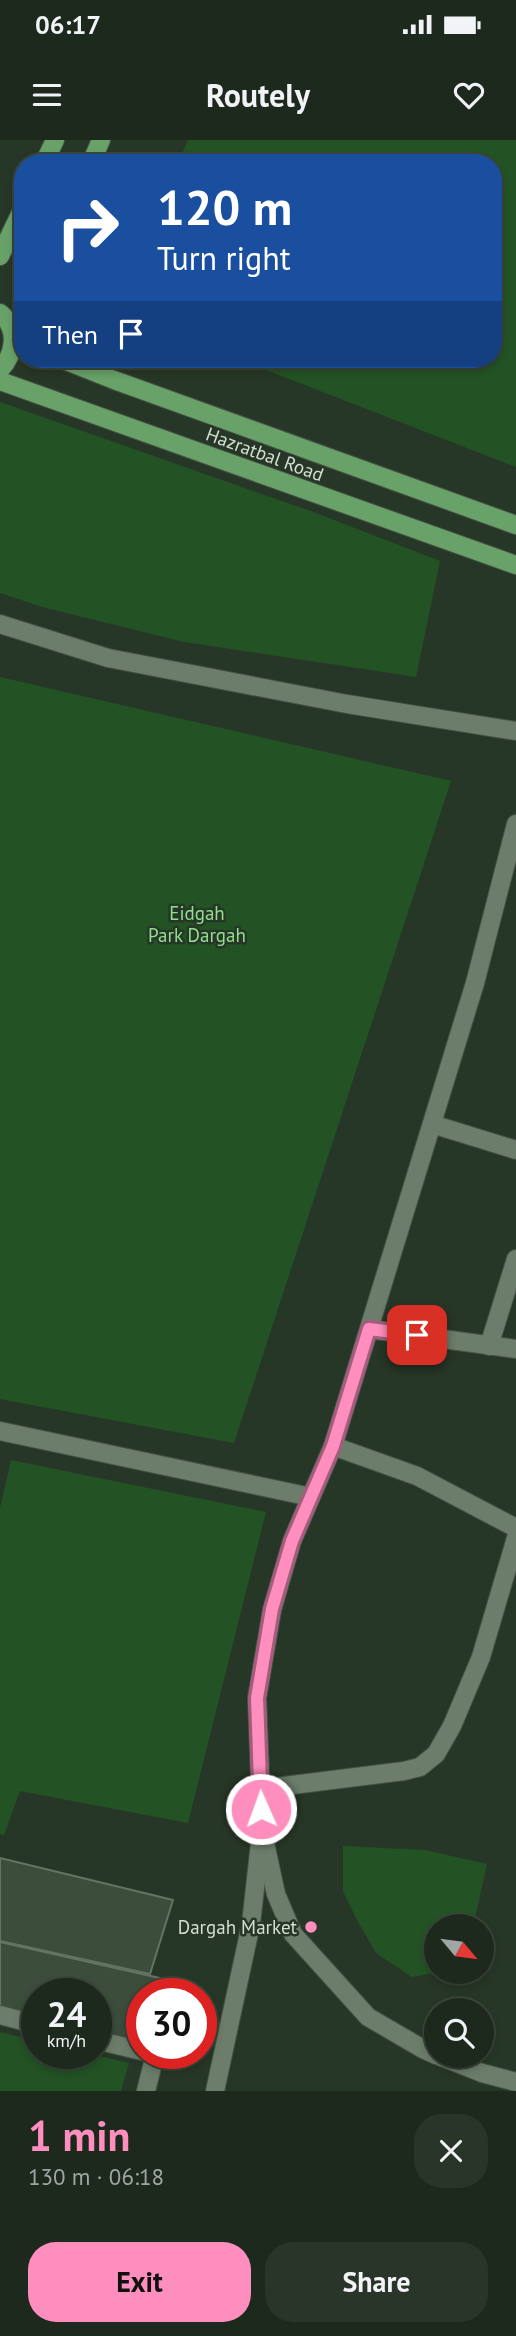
<!DOCTYPE html>
<html lang="en">
<head>
<meta charset="utf-8">
<style>
	:root { --surface:#1d291d; --page:#2a352a; --text:#f1f3f6; --muted:#a0a6a4; --line:#3b453b; --accent:#fe8ebe }
	body { margin:0; font-family:"PT Sans",sans-serif; background:var(--page); color:var(--text); height:100vh; display:flex; flex-direction:column; font-size:26px; white-space:nowrap }
	* { box-sizing:border-box; margin:0 }
	p { font-size:23px; color:var(--muted) }
	.icon { flex:none; width:38px; height:38px; fill:none; stroke:currentColor; stroke-width:2; stroke-linecap:round; stroke-linejoin:round }
	.map { position:relative; height:1951px; overflow:hidden }
	.details { display:flex; flex-direction:column; background:var(--surface); flex:1 }
	.details>* { flex:none }
	.hud { position:absolute; left:14px; top:14px; width:488px; height:214px; border-radius:28px; box-shadow:0 4px 10px #0003,0 0 0 2px var(--line); background:#1a4fa0; color:#fff; overflow:hidden }
	.needle { width:46px; rotate:119deg }
	.fabs { position:absolute; left:424px; top:1774px; display:grid; gap:14px }
	.fabs a { display:grid; place-items:center; width:70px; height:70px; border-radius:50%; background:var(--surface); box-shadow:0 4px 10px #0003,0 0 0 2px var(--line); font-size:35px }
	.speed { position:absolute; left:21px; top:1838px; display:flex; gap:14px; font-size:35px; font-weight:700; text-align:center }
	.speed>* { display:grid; place-content:center; width:91px; height:91px; border-radius:50%; background:var(--surface); box-shadow:0 4px 10px #0003,0 0 0 2px var(--line); line-height:1 }
	.speed small { font-size:18px; font-weight:400 }
	.speed .limit { border:10px solid #d22; background:#fff; color:#111 }
	.pin { position:absolute; display:grid; place-items:center; width:60px; height:60px; color:#fff; margin:-30px; border-radius:14px; box-shadow:0 4px 10px #0006 }
	.me { position:absolute; width:77px; margin:-38px; rotate:358deg; stroke-linejoin:round; filter:drop-shadow(0 0 5px #0008) }
	.turn { display:flex; align-items:center; gap:24px; height:147px; padding:0 28px; font-size:32px }
	.turn .icon { width:91px; height:91px; stroke-width:2.5 }
	.turn b { display:block; font-size:49px; line-height:60px }
	.then { display:flex; align-items:center; height:66px; padding:0 28px; background:#0003; gap:14px; font-size:26px }
	.round { display:grid; place-items:center; flex:none; width:74px; height:74px; border-radius:28px; background:var(--page) }
	.head { display:flex; align-items:center; justify-content:space-between; height:119px; padding:0 28px }
	h1 { font-size:42px; font-weight:700; line-height:52px; color:var(--accent) }
	.action { display:flex; gap:14px; margin-top:auto; padding:14px 28px }
	.action a { flex:1; height:80px; border-radius:28px; background:var(--accent); color:#111; font-size:28px; font-weight:700; line-height:80px; text-align:center }
	.action a+a { background:var(--page); color:var(--text) }
	.status { display:flex; justify-content:space-between; align-items:center; height:49px; padding:0 35px; background:var(--surface); direction:ltr }
	.status svg { height:19px; fill:currentColor }
	header { display:flex; justify-content:space-between; align-items:center; height:91px; padding:0 28px; background:var(--surface); font-size:32px; font-weight:700 }
	.map>svg:first-child { display:block }
	.green { fill:#235324 }
	.building { fill:#3c4d3c; stroke:#637562; stroke-width:2 }
	.lines { fill:none; stroke-linecap:round; stroke-linejoin:round }
	.minor-casing { stroke:#465446; stroke-width:20 }
	.major-casing { stroke:#465446; stroke-width:20 }
	.minor { stroke:#6c7e6b; stroke-width:18 }
	.major { stroke:#68a269; stroke-width:18 }
	.route-casing { stroke:#a55c7c; stroke-width:18 }
	.route { stroke:#fe8ebe; stroke-width:12 }
	.poi-dot { fill:#fe8ebe; stroke:#273727; stroke-width:2.5 }
	.labels { text-anchor:middle; dominant-baseline:central; stroke-width:5; stroke-linejoin:round; paint-order:stroke }
	.street-label { font-size:19px; fill:#d4ded3; stroke:#273727 }
	.park-label { font-size:19px; fill:#90e08f; stroke:#273727 }
	.poi-label { font-size:19px; fill:#d4ded3; stroke:#273727; text-anchor:end }
</style>
</head>
<body>
<div class="status"><b>06:17</b><svg viewBox="0 0 49 12"><path d="M0 12V9h3v3zM5 12V6h3v6zM10 12V3h3v9zM15 12V0h3v12zM26 1h20v11H26zM47 4h2v5h-2z"/></svg></div>
<header><svg class="icon" aria-label="menu" viewBox="0 0 24 24"><path d="M4 6h16M4 12h16M4 18h16"/></svg>Routely<svg class="icon" aria-label="heart" viewBox="0 0 24 24"><path d="M12 20l-8-8c-3-5 5-10 8-4 3-6 11-1 8 4z"/></svg></header>
<div class="map">
<svg width="516" height="1951" viewBox="0 0 516 1951">
	<rect width="100%" height="100%" fill="#273727"/>
	<g class="green">
		<polygon points="188,0 516,0 516,327 238,219 494,219 494,23 178,23"/>
		<polygon points="0,262 316,373 440,421 416,537 184,502 42,467 0,453"/>
		<polygon points="0,537 451,641 234,1303 0,1259"/>
		<polygon points="11,1320 266,1372 188,1683 20,1651 4,1695 0,1694 0,1368"/>
		<polygon points="343,1706 425,1710 487,1724 473,1787 436,1787 436,1832 439,1832 412,1837 376,1813 357,1780 343,1751"/>
		<polygon points="0,1892 37,1901 37,1913 86,1913 129,1923 121,1951 0,1951"/>
	</g>
	<g class="building">
		<polygon points="0,1718 173,1760 150,1834 0,1801"/>
		<polygon points="0,1802 173,1841 170,1853 142,1853 142,1903 96,1892 96,1853 37,1853 37,1879 0,1870"/>
	</g>
	<g class="lines">
		<defs>
			<g id="minor">
				<polyline points="0,484 108,518 347,564 516,591"/>
				<polyline points="432,984 516,1010"/>
				<polyline points="369,1189 516,1209"/>
				<polyline points="489,1206 516,1119"/>
				<polyline points="0,1291 311,1357"/>
				<polyline points="333,1306 417,1336 516,1388"/>
				<polyline points="260,1649 404,1631 420,1627 436,1614 452,1586 481,1517 516,1398"/>
				<polyline points="0,1875 37,1885"/>
				<polyline points="96,1900 142,1911"/>
				<polyline points="436,1915 423,1909 368,1877 293,1794 276,1754 262,1689 257,1558 272,1470 292,1401 333,1306 475,843 516,684"/>
				<polyline points="439,1916 482,1933 516,1942"/>
				<polyline points="146,1951 155,1915 147,1913"/>
				<polyline points="215,1951 251,1784 260,1703"/>
			</g>
			<g id="major">
				<polyline points="44,23 55,0"/>
				<polyline points="91,23 101,0"/>
				<polyline points="0,116 23,68"/>
				<path d="M0 173C19 189 15 214 0 230"/>
				<polyline points="61,219 114,240 516,385"/>
				<polyline points="0,241 516,425"/>
			</g>
		</defs>
		<use href="#minor" class="minor-casing"/>
		<use href="#major" class="major-casing"/>
		<use href="#minor" class="minor"/>
		<use href="#major" class="major"/>
	</g>
	<g class="lines">
		<defs>
			<polyline id="route" points="261,1669 257,1558 272,1469 292,1401 333,1306 369,1189 417,1195"/>
		</defs>
		<use href="#route" class="route-casing"/>
		<use href="#route" class="route"/>
	</g>
	<circle class="poi-dot" cx="311" cy="1787" r="7"/>
	<g class="labels">
		<g class="street-label">
			<text transform="translate(265 314) rotate(20)">Hazratbal Road</text>
		</g>
		<g class="park-label">
			<text x="197" y="773">Eidgah<tspan x="197" dy="22">Park Dargah</tspan></text>
		</g>
		<g class="poi-label">
			<text x="297" y="1787">Dargah Market</text>
		</g>
	</g>
</svg>
<div class="fabs">
<a><svg class="needle" viewBox="-14 -14 28 28"><path d="M0-13l5 13h-10z" fill="#e53935"/><path d="M0 13l5-13h-10z" fill="#a0a6a4"/></svg></a>
<a><svg class="icon" aria-label="search" viewBox="0 0 24 24"><circle cx="10" cy="10" r="6"/><path d="M15 15l6 6"/></svg></a>
</div>
<div class="speed"><div>24<small>km/h</small></div><div class="limit">30</div></div>
<div class="pin" style="left:417px;top:1195px;background:#d93025"><svg class="icon" aria-label="arrive" viewBox="0 0 24 24"><path d="M6 21V4h12l-3 4 3 4H6"/></svg></div>
<svg class="me" style="left:261px;top:1669px" viewBox="-20 -20 40 40"><circle r="17" fill="#fe8ebe" stroke="#fff" stroke-width="3"/><path d="M0-11L8 9 0 5-8 9z" fill="#fff"/></svg>
<div class="hud">
<div class="turn"><svg class="icon" aria-label="right" viewBox="0 0 24 24"><path d="M7 20v-9h11M14 6l5 5-5 5"/></svg><div><b>120 m</b>Turn right</div></div>
<div class="then">Then<svg class="icon" aria-label="arrive" viewBox="0 0 24 24"><path d="M6 21V4h12l-3 4 3 4H6"/></svg></div>
</div>
</div>
<section class="details">
<div class="head"><div><h1>1 min</h1><p>130 m · 06:18</p></div><a class="round"><svg class="icon" aria-label="close" viewBox="0 0 24 24"><path d="M6 6l12 12M18 6L6 18"/></svg></a></div>
<div class="action"><a>Exit</a><a>Share</a></div>
</section>
</body>
</html>
